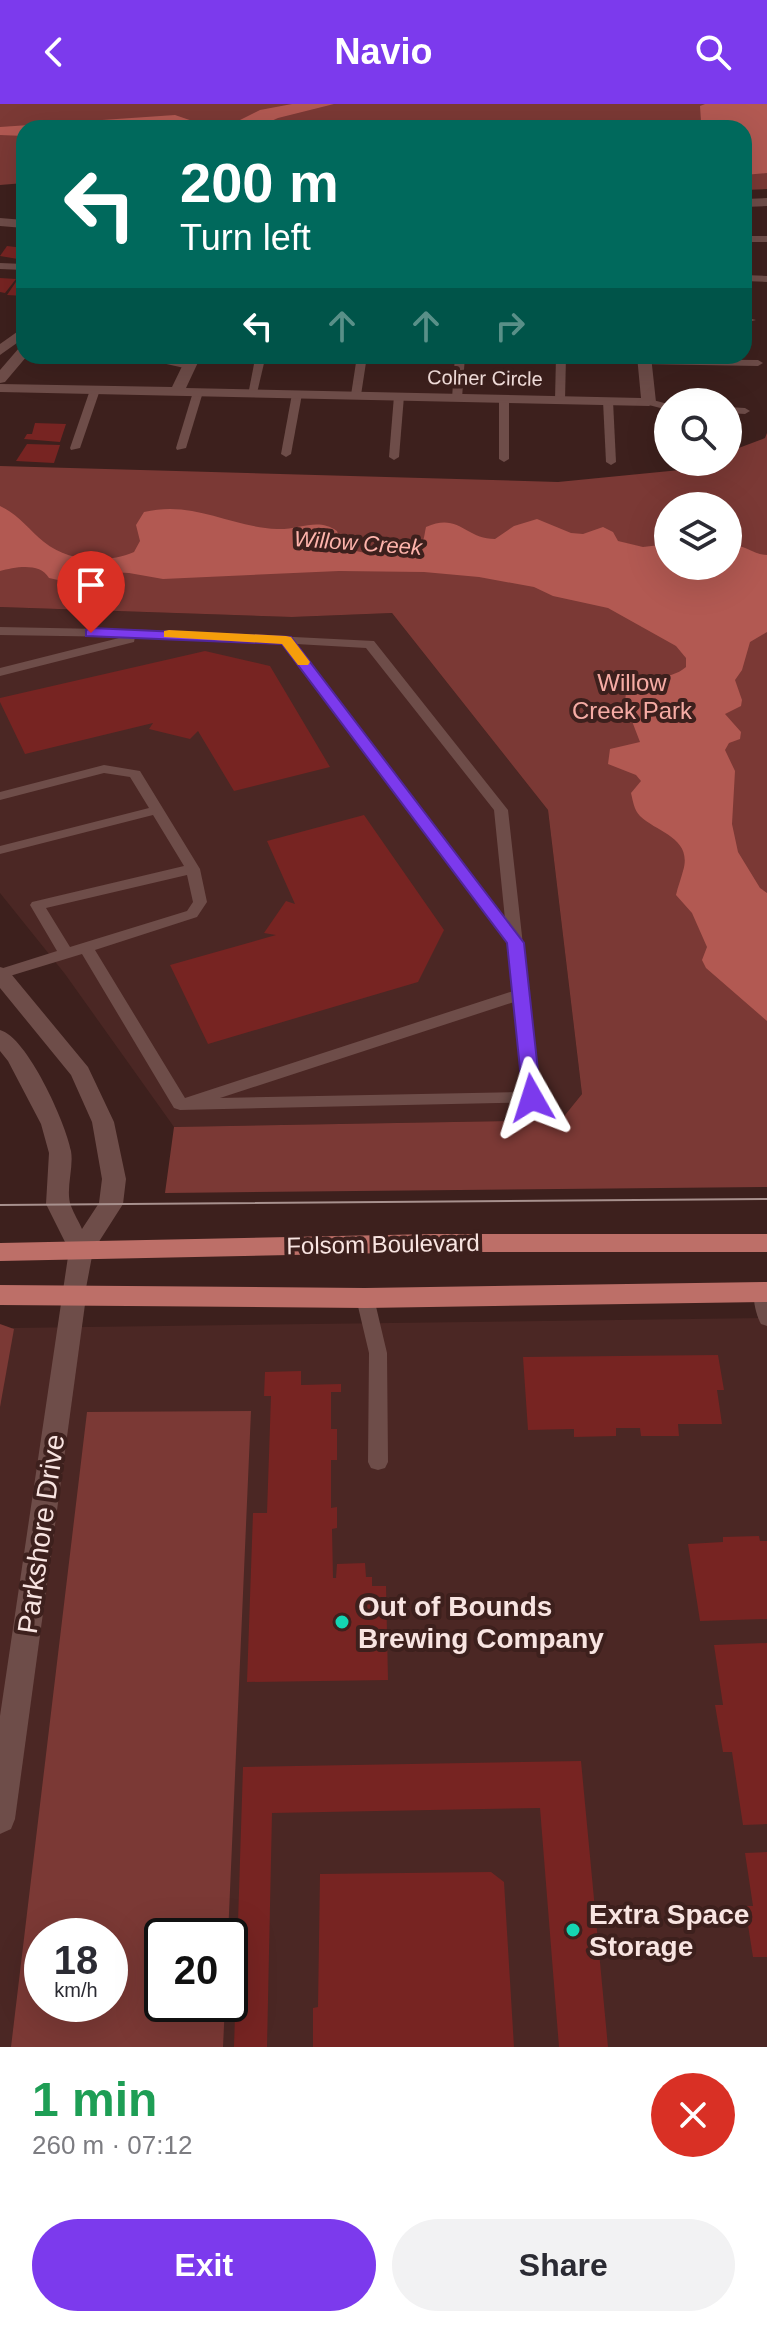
<!DOCTYPE html>
<html lang="en">
<head>
<meta charset="utf-8">
<style>
	:root { --surface:#fff; --page:#f2f2f3; --text:#2b2b33; --muted:#7c7c81; --accent:#7c3aed }
	body { margin:0; font-family:Arial,sans-serif; background:var(--page); color:var(--text); height:100vh; display:flex; flex-direction:column; font-size:30px; white-space:nowrap }
	* { box-sizing:border-box; margin:0 }
	p { font-size:26px; color:var(--muted) }
	.icon { flex:none; width:44px; height:44px; fill:none; stroke:currentColor; stroke-width:2; stroke-linecap:round; stroke-linejoin:round }
	.map { position:relative; height:1943px; overflow:hidden }
	.details { display:flex; flex-direction:column; background:var(--surface); flex:1 }
	.details>* { flex:none }
	.hud { position:absolute; left:16px; top:16px; width:736px; height:244px; border-radius:24px; box-shadow:0 8px 32px #0002; background:#00695c; color:#fff; overflow:hidden }
	.fabs { position:absolute; left:654px; top:284px; display:grid; gap:16px }
	.fabs a { display:grid; place-items:center; width:88px; height:88px; border-radius:50%; background:var(--surface); box-shadow:0 8px 32px #0002; font-size:40px }
	.speed { position:absolute; left:24px; top:1814px; display:flex; gap:16px; font-size:40px; font-weight:700; text-align:center }
	.speed>* { display:grid; place-content:center; width:104px; height:104px; border-radius:50%; background:var(--surface); box-shadow:0 8px 32px #0002; line-height:1 }
	.speed small { font-size:20px; font-weight:400 }
	.speed .limit { border:4px solid #111; border-radius:12px; background:#fff; color:#111 }
	.pin { position:absolute; display:grid; place-items:center; width:68px; height:68px; color:#fff; margin:-82px -34px; border-radius:50% 50% 50% 0; rotate:-45deg; box-shadow:0 0 8px #0007 }
	.pin .icon { rotate:45deg }
	.me { position:absolute; width:88px; margin:-44px; rotate:354deg; stroke-linejoin:round; filter:drop-shadow(0 0 6px #0008) }
	.turn { display:flex; align-items:center; gap:28px; height:168px; padding:0 32px; font-size:36px }
	.turn .icon { width:104px; height:104px; stroke-width:2.5 }
	.turn b { display:block; font-size:56px; line-height:68px }
	.lanes { display:flex; align-items:center; height:76px; padding:0 32px; background:#0003; justify-content:center; gap:40px; direction:ltr }
	.lanes .off { opacity:.35 }
	.round { display:grid; place-items:center; flex:none; width:84px; height:84px; border-radius:42px; background:var(--page) }
	.overview { display:flex; align-items:center; justify-content:space-between; height:136px; padding:0 32px }
	h1 { font-size:48px; font-weight:700; line-height:60px; color:#1e9e55 }
	.cta { display:flex; gap:16px; margin-top:auto; padding:16px 32px }
	.cta a { flex:1; height:92px; border-radius:48px; background:var(--accent); color:#fff; font-size:32px; font-weight:700; line-height:92px; text-align:center }
	.cta a+a { background:var(--page); color:var(--text) }
	header { display:flex; justify-content:space-between; align-items:center; height:104px; padding:0 32px; background:var(--accent); color:#fff; font-size:36px; font-weight:700 }
	.map>svg:first-child { display:block }
	.built { fill:#4b2724; fill-rule:evenodd }
	.green { fill:#7b3935; fill-rule:evenodd }
	.water { fill:#b25952 }
	.building { fill:#772422 }
	.lines { fill:none; stroke-linecap:round; stroke-linejoin:round }
	.service { fill:#6e4d49; fill-rule:evenodd }
	.minor { fill:#6e4d49; fill-rule:evenodd }
	.tertiary { fill:#6e4d49; fill-rule:evenodd }
	.primary { fill:#bd6f68; fill-rule:evenodd }
	.tram { stroke:#a8918e; stroke-width:2 }
	.route { fill:#7c3aed; stroke:#51269a; stroke-width:2 }
	.slow { fill:#f59e0b }
	.poi-dot { fill:#14d5b3; stroke:#3d201d; stroke-width:3 }
	.labels { text-anchor:middle; dominant-baseline:central; stroke-width:8; stroke-linejoin:round; paint-order:stroke }
	.far-street-label { font-size:20px; fill:#f8e4e1; stroke:#3d201d }
	.far-water-label { font-size:22px; font-style:italic; fill:#feb4ac; stroke:#3d201d }
	.park-label { font-size:24px; fill:#f6aca5; stroke:#3d201d }
	.street-label { font-size:24px; fill:#f8e4e1; stroke:#3d201d }
	.near-street-label { font-size:28px; fill:#f8e4e1; stroke:#3d201d }
	.near-poi-label { font-size:28px; font-weight:bold; fill:#f8e4e1; stroke:#3d201d; text-anchor:start }
</style>
</head>
<body>
<header><svg class="icon" aria-label="back" viewBox="0 0 24 24"><path d="M15 5l-7 7 7 7"/></svg>Navio<svg class="icon" aria-label="search" viewBox="0 0 24 24"><circle cx="10" cy="10" r="6"/><path d="M15 15l6 6"/></svg></header>
<div class="map">
<svg width="767" height="1943" viewBox="0 0 767 1943">
	<rect width="100%" height="100%" fill="#3d201d"/>
	<g class="built">
		<polygon points="0,503 292,513 392,509 548,706 582,990 561,1016 174,1023 65,870 0,789"/>
		<path d="M767 1214V1943H0V1292L12 1224ZM42 1832H110V1900H42ZM162 1832H230V1900H162Z"/>
	</g>
	<g class="green">
		<polygon points="0,0 767,0 767,85 744,86 744,24 24,24 24,79 0,81"/>
		<path d="M767 329V1083L165 1089 174 1023 561 1016 582 990 548 706 392 509 292 513 0 503V362L558 378 680 366 702 358H728V348L765 334ZM668 402H728V462H668Z"/>
		<polygon points="0,1220 14,1225 0,1303"/>
		<path d="M251 1307 228 1832H162V1900H225L223 1943H11L87 1308ZM42 1832H110V1900H42Z"/>
	</g>
	<g class="water">
		<polygon points="292,0 334,0 278,14 260,22 181,24 174,21 24,24 24,32 0,31 0,23 175,11 210,23 236,18 260,6"/>
		<polygon points="705,0 767,0 767,69 744,71 744,59 752,54 744,44 744,24 716,24 701,17 700,2"/>
		<path d="M0 402C18 410 29 426 44 438 69 458 106 460 134 448L140 437 136 421 144 408C194 396 230 423 277 425 299 426 318 413 337 427 339 431 338 435 340 439 347 451 406 454 416 447 424 441 424 432 426 423 459 408 465 435 495 435L514 422 537 415 571 429 583 430 603 423 613 428 618 437 643 443 668 440V462H728V443C744 438 751 451 767 451V528L750 538 742 566 735 576 742 596 741 602 725 610 741 628 740 635 729 639 725 646 735 667 732 720 738 748 760 784 767 789V917L706 864 702 856 707 843 692 809 676 791C678 782 681 775 683 767 693 734 658 729 640 712 634 706 633 697 631 689L641 677 636 671 608 660 610 645 640 638 625 599 626 588C643 570 669 578 686 563V554L676 542 608 504 553 492 534 483 479 473 424 468 339 467 163 475 129 469 93 467 58 476 49 474C40 458 15 463 0 467Z"/>
	</g>
	<g class="building">
		<polygon points="7,142 24,144 24,156 0,152"/>
		<polygon points="0,174 16,175 5,189 0,188"/>
		<polygon points="18,175 24,176 24,192 7,191"/>
		<polygon points="35,319 66,320 60,338 24,335 27,330 32,330"/>
		<polygon points="27,340 60,341 54,359 16,357"/>
		<polygon points="205,547 270,562 330,663 234,687 198,627 190,635 149,625 153,619 25,650 0,598 0,594"/>
		<polygon points="364,711 444,826 418,878 208,940 170,861 276,831 264,829 286,797 295,800 267,737"/>
		<polygon points="718,1251 724,1286 717,1286 722,1320 678,1320 679,1332 641,1332 640,1324 616,1324 616,1332 574,1333 574,1325 528,1326 523,1253"/>
		<polygon points="301,1267 301,1281 341,1280 341,1288 331,1288 331,1325 337,1325 337,1356 331,1356 331,1404 337,1403 337,1424 332,1425 333,1474 336,1474 337,1460 365,1459 366,1473 372,1473 372,1482 386,1482 388,1576 247,1578 253,1409 267,1409 271,1292 264,1292 265,1268"/>
		<polygon points="759,1432 760,1437 767,1437 767,1515 700,1517 688,1440 723,1438 723,1433"/>
		<polygon points="767,1539 767,1720 743,1721 732,1648 723,1648 715,1601 723,1601 714,1541"/>
		<polygon points="581,1657 608,1943 559,1943 540,1704 272,1709 267,1943 234,1943 243,1663"/>
		<polygon points="767,1748 767,1853 753,1853 745,1802 753,1802 745,1749"/>
		<polygon points="491,1768 504,1778 514,1943 313,1943 313,1904 318,1903 320,1770"/>
	</g>
	<g class="lines">
		<g class="service">
			<rect x="744" y="132" width="23" height="6"/>
			<polygon points="0,159 24,160 24,166 0,165"/>
			<polygon points="744,171 767,172 767,178 744,177"/>
			<polygon points="744,213 756,216 744,219"/>
			<polygon points="130,252 151,252 194,262 189,265"/>
			<polygon points="260,252 265,255 257,289 248,291 255,255"/>
			<polygon points="357,252 367,252 361,291 356,294 351,291"/>
			<polygon points="455,252 465,252 462,294 457,297 452,294"/>
			<polygon points="556,252 566,252 565,296 560,299 555,296"/>
			<polygon points="645,255 758,256 763,259 758,262 641,260 640,258"/>
			<polygon points="95,283 100,286 80,344 71,346 70,344 90,286"/>
			<polygon points="198,285 203,288 186,344 177,346 176,344 193,288"/>
			<polygon points="297,287 302,290 291,350 286,353 281,350 292,290"/>
			<polygon points="399,289 404,292 399,353 394,356 389,353 394,292"/>
			<polygon points="504,292 509,295 509,355 504,358 499,355 499,295"/>
			<polygon points="608,294 613,297 616,358 611,361 606,358 603,297"/>
			<polygon points="649,295 668,300 668,306 645,300 644,298"/>
			<polygon points="728,303 745,304 750,307 745,310 728,309"/>
			<path d="M0 523 152 526 374 537 508 706 540 994 538 998 180 1006 174 1004 82 850 0 875V865L57 847 30 801 32 798 184 762 153 711 0 750V742L149 704 130 673 104 669 0 696V688L104 661 140 667 200 765 207 798 197 813 95 846 185 994 513 887 508 839 282 540 135 533 134 538 0 572V564L123 533 0 531ZM296 540 366 544 494 706 505 815ZM187 771 193 798 187 807 70 843 46 804ZM514 898 523 988 220 994Z"/>
			<path d="M762 1181 767 1183V1222L761 1220C756 1211 751 1192 756 1183Z"/>
			<polygon points="365,1187 371,1189 374,1194 387,1249 388,1358 385,1364 378,1366 371,1364 368,1358 369,1249 356,1194 359,1189"/>
		</g>
		<g class="minor">
			<polygon points="767,94 767,102 744,103 744,95"/>
			<polygon points="0,114 24,116 24,124 0,122"/>
			<polygon points="24,223 24,234 0,251 0,240"/>
			<polygon points="24,243 24,252 27,252 5,278 0,279 0,266 19,244"/>
			<polygon points="187,252 201,252 186,284 641,294 637,252 651,252 656,298 649,302 0,288 0,280 172,283"/>
			<path d="M0 863 7 865 88 963 114 1018 126 1075 123 1100 93 1147 83 1200 74 1203 65 1200 62 1193 69 1146 46 1100 49 1049 41 1020 8 957 0 947V926C27 933 66 1019 71 1047 74 1064 65 1086 71 1102 74 1110 79 1118 82 1125L99 1099 102 1075 92 1018 71 971 0 884Z"/>
		</g>
		<polygon class="tertiary" points="74,1183 83,1186 86,1193 15,1715 11,1725 0,1730 0,1612 62,1193 65,1186"/>
		<g class="primary">
			<polygon points="434,1130 767,1130 767,1148 434,1148 0,1157 0,1139"/>
			<polygon points="767,1178 767,1198 365,1204 0,1201 0,1181 365,1184"/>
		</g>
		<polyline class="tram" points="0,1101 767,1095"/>
	</g>
	<polygon class="route" points="91,524 291,533 524,839 541,994 538,998 532,1000 523,994 507,839 282,540 86,532 86,526"/>
	<polygon class="slow" points="169,526 286,532 291,533 310,558 308,561 298,561 282,540 164,533 164,527"/>
	<g class="poi-dot">
		<circle cx="342" cy="1518" r="8"/>
		<circle cx="573" cy="1826" r="8"/>
	</g>
	<g class="labels">
		<g class="far-street-label">
			<text transform="translate(485 274) rotate(1)">Colner Circle</text>
		</g>
		<g class="far-water-label">
			<text transform="translate(358 439) rotate(4)">Willow Creek</text>
		</g>
		<g class="park-label">
			<text x="632" y="578">Willow<tspan x="632" dy="28">Creek Park</tspan></text>
		</g>
		<g class="street-label">
			<text transform="translate(383 1140) rotate(-1)">Folsom Boulevard</text>
		</g>
		<g class="near-street-label">
			<text transform="translate(41 1430) rotate(-82)">Parkshore Drive</text>
		</g>
		<g class="near-poi-label">
			<text x="358" y="1502">Out of Bounds<tspan x="358" dy="32">Brewing Company</tspan></text>
			<text x="589" y="1810">Extra Space<tspan x="589" dy="32">Storage</tspan></text>
		</g>
	</g>
</svg>
<div class="fabs">
<a><svg class="icon" aria-label="search" viewBox="0 0 24 24"><circle cx="10" cy="10" r="6"/><path d="M15 15l6 6"/></svg></a>
<a><svg class="icon" aria-label="layers" viewBox="0 0 24 24"><path d="M12 4l9 5-9 5-9-5zM3 14l9 5 9-5"/></svg></a>
</div>
<div class="speed"><div>18<small>km/h</small></div><div class="limit">20</div></div>
<div class="pin" style="left:91px;top:529px;background:#d93025"><svg class="icon" aria-label="arrive" viewBox="0 0 24 24"><path d="M6 21V4h12l-3 4 3 4H6"/></svg></div>
<svg class="me" style="left:532px;top:994px" viewBox="-20 -20 40 40"><path d="M0-17L14 15 0 8-14 15z" fill="#7c3aed" stroke="#fff" stroke-width="4"/></svg>
<div class="hud">
<div class="turn"><svg class="icon" aria-label="left" viewBox="0 0 24 24"><path d="M17 20v-9H6M10 6l-5 5 5 5"/></svg><div><b>200 m</b>Turn left</div></div>
<div class="lanes"><svg class="icon" aria-label="left" viewBox="0 0 24 24"><path d="M17 20v-9H6M10 6l-5 5 5 5"/></svg><svg class="icon off" aria-label="ahead" viewBox="0 0 24 24"><path d="M12 20V5M6 11l6-6 6 6"/></svg><svg class="icon off" aria-label="ahead" viewBox="0 0 24 24"><path d="M12 20V5M6 11l6-6 6 6"/></svg><svg class="icon off" aria-label="right" viewBox="0 0 24 24"><path d="M7 20v-9h11M14 6l5 5-5 5"/></svg></div>
</div>
</div>
<section class="details">
<div class="overview"><div><h1>1 min</h1><p>260 m · 07:12</p></div><a class="round" style="background:#d93025;color:#fff"><svg class="icon" aria-label="close" viewBox="0 0 24 24"><path d="M6 6l12 12M18 6L6 18"/></svg></a></div>
<div class="cta"><a>Exit</a><a>Share</a></div>
</section>
</body>
</html>
